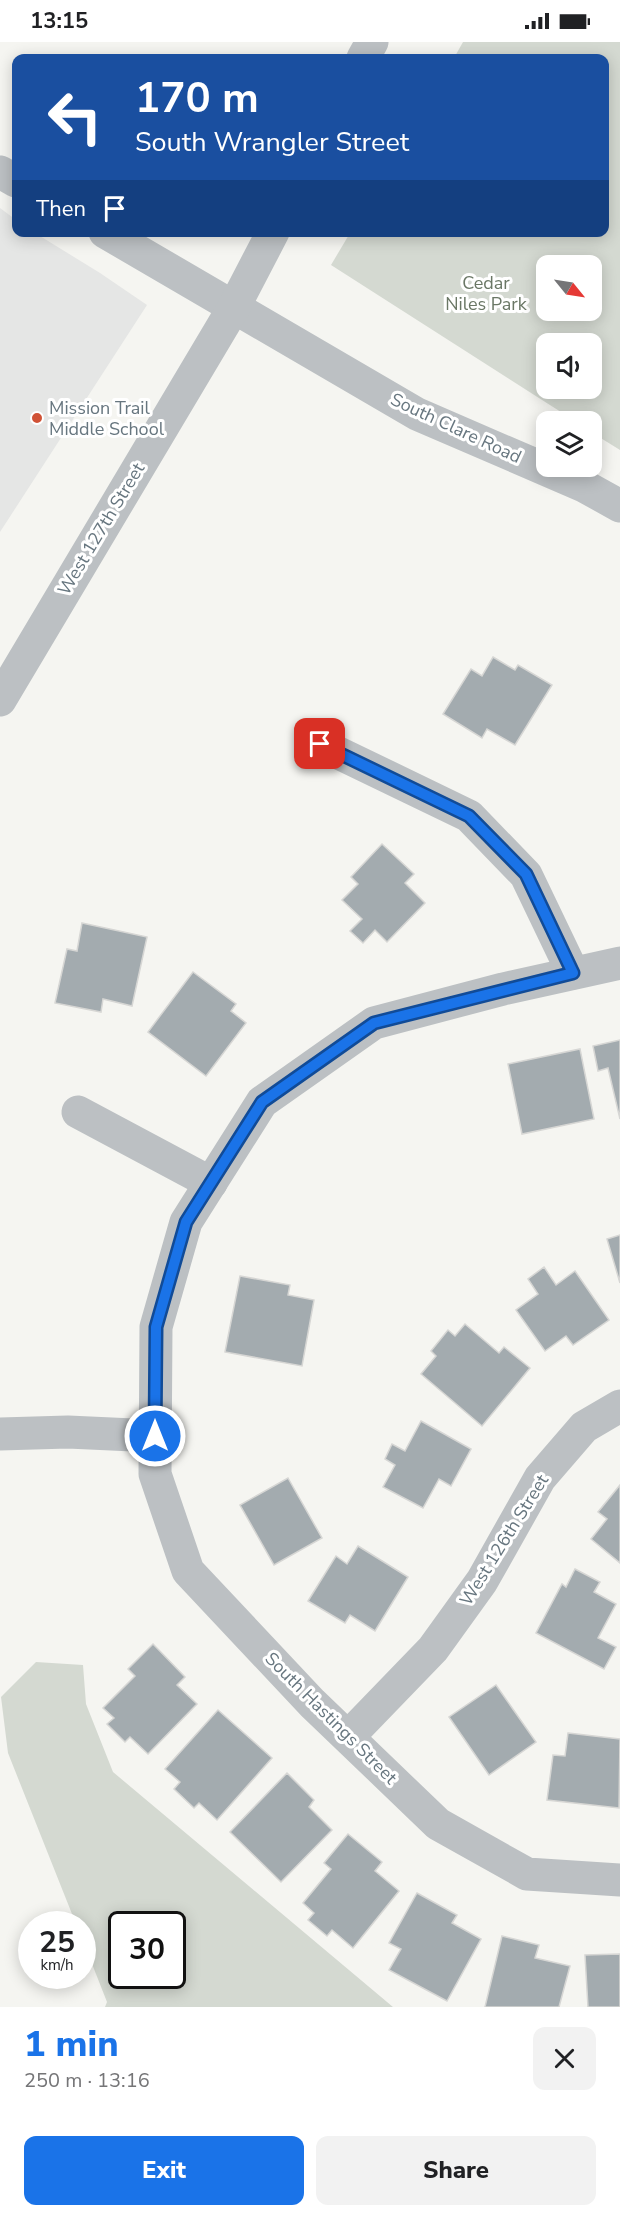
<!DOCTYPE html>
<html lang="en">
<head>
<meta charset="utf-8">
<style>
	:root { --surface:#fff; --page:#f2f2f2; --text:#202124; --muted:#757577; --accent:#1a73e8 }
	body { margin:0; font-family:"Nunito Sans",sans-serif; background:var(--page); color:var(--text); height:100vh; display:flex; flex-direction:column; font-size:22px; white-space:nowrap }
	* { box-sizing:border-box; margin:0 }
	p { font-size:20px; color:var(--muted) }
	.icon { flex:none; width:33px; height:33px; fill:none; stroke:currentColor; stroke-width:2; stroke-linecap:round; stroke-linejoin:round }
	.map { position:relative; height:1965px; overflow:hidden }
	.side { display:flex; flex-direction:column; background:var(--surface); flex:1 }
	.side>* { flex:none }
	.guide { position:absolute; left:12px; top:12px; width:597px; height:183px; border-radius:12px; box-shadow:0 3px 15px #0003; background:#1a4fa0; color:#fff; overflow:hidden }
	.needle { width:39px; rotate:120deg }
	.buttons { position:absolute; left:536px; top:213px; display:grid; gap:12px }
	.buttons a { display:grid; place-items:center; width:66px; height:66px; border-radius:12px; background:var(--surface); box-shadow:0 3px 15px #0003; font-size:30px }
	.speed { position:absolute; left:18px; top:1869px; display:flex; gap:12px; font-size:30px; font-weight:700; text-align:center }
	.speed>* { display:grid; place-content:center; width:78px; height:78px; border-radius:50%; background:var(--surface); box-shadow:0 3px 15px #0003; line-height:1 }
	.speed small { font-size:15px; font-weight:400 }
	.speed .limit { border:3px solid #111; border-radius:9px; background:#fff; color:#111 }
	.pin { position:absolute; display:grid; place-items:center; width:51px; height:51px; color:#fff; margin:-26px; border-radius:12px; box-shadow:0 3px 9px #0006 }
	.me { position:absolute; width:66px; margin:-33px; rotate:0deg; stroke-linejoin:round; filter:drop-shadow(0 0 4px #0008) }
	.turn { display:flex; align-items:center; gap:21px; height:126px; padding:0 24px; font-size:27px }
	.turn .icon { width:78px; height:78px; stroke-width:2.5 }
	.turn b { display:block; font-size:42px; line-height:51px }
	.then { display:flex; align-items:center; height:57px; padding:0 24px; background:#0003; gap:12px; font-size:22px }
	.round { display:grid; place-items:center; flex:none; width:63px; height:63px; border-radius:12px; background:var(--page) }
	.headline { display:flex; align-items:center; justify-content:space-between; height:102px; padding:0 24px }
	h1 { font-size:36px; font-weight:800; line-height:45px; color:var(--accent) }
	.button { display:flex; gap:12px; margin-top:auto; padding:12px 24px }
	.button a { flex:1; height:69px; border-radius:12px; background:var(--accent); color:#fff; font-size:24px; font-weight:800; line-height:69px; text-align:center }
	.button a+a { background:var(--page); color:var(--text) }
	.status { display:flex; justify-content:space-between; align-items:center; height:42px; padding:0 30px; background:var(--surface); direction:ltr }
	.status svg { height:16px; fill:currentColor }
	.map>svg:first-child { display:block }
	.built { fill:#e5e6e5 }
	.green { fill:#d4d9d1; fill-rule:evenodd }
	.building { fill:#a3abaf; stroke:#d6d6d4; stroke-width:1.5 }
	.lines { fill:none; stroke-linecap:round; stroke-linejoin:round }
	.minor { stroke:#bcc0c3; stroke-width:33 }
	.route-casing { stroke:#114b97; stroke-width:15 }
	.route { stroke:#1a73e8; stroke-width:10 }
	.poi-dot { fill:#d05236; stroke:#fff; stroke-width:2 }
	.labels { text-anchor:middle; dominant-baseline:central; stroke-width:6; stroke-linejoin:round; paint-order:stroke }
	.park-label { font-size:18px; fill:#6a7765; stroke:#fff }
	.poi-label { font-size:18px; fill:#67767f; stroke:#fff; text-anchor:start }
	.street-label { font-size:18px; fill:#67767f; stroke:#fff }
</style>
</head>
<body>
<div class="status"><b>13:15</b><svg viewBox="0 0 49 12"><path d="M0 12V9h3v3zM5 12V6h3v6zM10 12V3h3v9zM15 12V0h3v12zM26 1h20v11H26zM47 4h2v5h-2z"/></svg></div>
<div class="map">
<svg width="620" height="1965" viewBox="0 0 620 1965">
	<rect width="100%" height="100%" fill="#f5f5f1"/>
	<polygon class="built" points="0,166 16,178 16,190 35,191 100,231 147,263 0,490"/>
	<g class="green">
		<path d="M463 0H620V408L591 390V380L575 379 331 223 350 191 604 190V16H454ZM546 224H591V268H546ZM546 302H591V346H546Z"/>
		<path d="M36 1620 83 1623 86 1662 113 1730 393 1965H105L107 1960 83 1899 82 1882H76L8 1711 1 1655ZM122 1882H172V1934H122Z"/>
	</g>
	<g class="building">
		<polygon points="493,615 515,628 518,623 552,643 515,703 487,687 482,696 443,672 471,627 482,634"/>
		<polygon points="382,802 414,832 405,841 425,861 387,900 375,888 363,901 350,889 362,877 342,858 358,842 351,835"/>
		<polygon points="82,881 147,895 132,964 103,957 101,970 55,961 67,907 77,909"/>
		<polygon points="193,930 236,962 231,969 246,981 206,1034 148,990"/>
		<polygon points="620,998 620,1077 608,1026 598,1029 593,1004"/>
		<polygon points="580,1007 594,1077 522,1092 508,1022"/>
		<polygon points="620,1193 620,1241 607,1197"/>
		<polygon points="544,1225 556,1243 575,1229 609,1278 573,1303 566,1294 545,1309 516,1268 538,1252 528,1237"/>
		<polygon points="240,1234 290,1243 288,1253 314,1258 302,1324 225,1310"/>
		<polygon points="465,1282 499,1311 504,1305 530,1326 482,1384 421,1332 436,1314 431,1309 448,1288 455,1294"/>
		<polygon points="421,1379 471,1407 451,1444 439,1437 423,1466 383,1445 395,1423 385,1417 392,1402 405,1409"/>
		<polygon points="288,1436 322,1496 274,1523 240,1463"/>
		<polygon points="620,1443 620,1521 591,1497 607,1477 598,1470"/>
		<polygon points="358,1504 408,1535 375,1589 350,1573 345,1581 308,1559 336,1514 347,1522"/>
		<polygon points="575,1527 600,1540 594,1550 616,1562 598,1596 616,1605 604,1627 536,1591 562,1542 566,1545"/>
		<polygon points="153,1602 185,1635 177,1643 197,1662 148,1712 130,1695 125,1700 107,1682 114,1676 103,1666 135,1634 128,1627"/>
		<polygon points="496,1643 536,1700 489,1733 449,1675"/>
		<polygon points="218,1668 272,1716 217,1778 199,1761 194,1766 174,1747 180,1740 165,1727"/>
		<polygon points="568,1691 620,1697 619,1766 547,1758 553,1713 565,1714"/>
		<polygon points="287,1731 314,1758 309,1765 332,1788 281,1840 230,1790"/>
		<polygon points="348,1792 382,1820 375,1829 399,1849 353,1906 332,1888 327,1894 308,1878 314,1871 303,1861 331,1827 324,1821"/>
		<polygon points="417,1851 457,1873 452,1881 481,1897 447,1959 389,1928 401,1907 389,1901"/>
		<polygon points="502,1894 539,1903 535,1916 570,1924 559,1965 485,1965"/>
		<polygon points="620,1912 620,1965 588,1965 585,1913"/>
	</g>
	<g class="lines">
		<g class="minor">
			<polyline points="363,16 372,0"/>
			<polyline points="0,130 16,139"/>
			<polyline points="105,190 417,372 584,444 620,464"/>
			<polyline points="0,658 234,265 273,190"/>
			<polyline points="320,702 469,774 526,833 573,931"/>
			<polyline points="620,921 503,947 374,981 262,1060 186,1180 156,1285 155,1432 188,1529 312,1661 438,1782 527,1832 620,1838"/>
			<polyline points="78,1070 211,1141"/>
			<polyline points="0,1392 68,1390 155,1394"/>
			<polyline points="348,1695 433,1607 482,1539 540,1436 584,1385 620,1364"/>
		</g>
	</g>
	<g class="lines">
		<defs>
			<polyline id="route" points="155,1394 156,1285 186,1180 262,1060 374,981 573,931 526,832 469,774 320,702"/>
		</defs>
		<use href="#route" class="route-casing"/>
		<use href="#route" class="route"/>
	</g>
	<circle class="poi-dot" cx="37" cy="376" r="6"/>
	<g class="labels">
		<g class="park-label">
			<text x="486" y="241">Cedar<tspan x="486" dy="21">Niles Park</tspan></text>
		</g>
		<g class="poi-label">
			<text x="49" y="366">Mission Trail<tspan x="49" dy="21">Middle School</tspan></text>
		</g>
		<g class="street-label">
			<text transform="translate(456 386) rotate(25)">South Clare Road</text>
			<text transform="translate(101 487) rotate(-59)">West 127th Street</text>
			<text transform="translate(504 1498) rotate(-58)">West 126th Street</text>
			<text transform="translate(331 1676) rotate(45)">South Hastings Street</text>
		</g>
	</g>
</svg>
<div class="buttons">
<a><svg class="needle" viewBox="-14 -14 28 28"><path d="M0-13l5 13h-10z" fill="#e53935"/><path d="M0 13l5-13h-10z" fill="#757577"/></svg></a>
<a><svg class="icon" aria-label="sound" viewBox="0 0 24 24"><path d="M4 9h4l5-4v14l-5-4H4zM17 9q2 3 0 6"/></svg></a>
<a><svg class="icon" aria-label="layers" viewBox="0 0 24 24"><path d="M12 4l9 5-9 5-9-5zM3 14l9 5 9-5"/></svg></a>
</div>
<div class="speed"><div>25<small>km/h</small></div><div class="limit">30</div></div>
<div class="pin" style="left:320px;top:702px;background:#d93025"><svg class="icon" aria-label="arrive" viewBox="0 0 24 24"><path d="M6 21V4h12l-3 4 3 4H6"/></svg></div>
<svg class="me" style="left:155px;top:1394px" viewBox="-20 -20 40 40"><circle r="17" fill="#1a73e8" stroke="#fff" stroke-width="3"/><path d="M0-11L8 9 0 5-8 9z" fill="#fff"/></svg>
<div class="guide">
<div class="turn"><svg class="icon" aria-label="left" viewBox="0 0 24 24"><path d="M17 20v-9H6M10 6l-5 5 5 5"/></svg><div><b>170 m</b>South Wrangler Street</div></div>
<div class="then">Then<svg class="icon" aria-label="arrive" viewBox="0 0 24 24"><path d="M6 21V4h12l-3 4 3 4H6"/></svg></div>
</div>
</div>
<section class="side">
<div class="headline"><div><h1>1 min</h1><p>250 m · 13:16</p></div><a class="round"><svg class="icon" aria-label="close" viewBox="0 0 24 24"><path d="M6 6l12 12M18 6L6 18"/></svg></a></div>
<div class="button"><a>Exit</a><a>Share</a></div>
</section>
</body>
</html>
